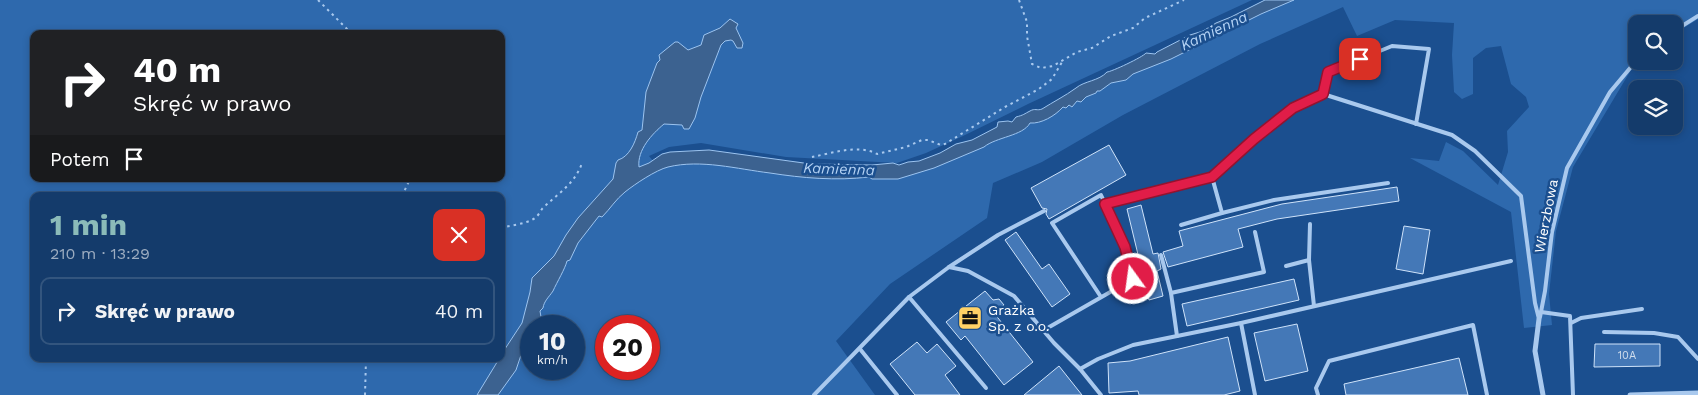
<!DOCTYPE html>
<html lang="pl">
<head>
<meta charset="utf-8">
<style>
	:root { --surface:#143b6b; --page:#214673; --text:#f1f3f6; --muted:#9dadc1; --line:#33557e; --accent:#8bbbb9 }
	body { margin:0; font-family:"Work Sans",sans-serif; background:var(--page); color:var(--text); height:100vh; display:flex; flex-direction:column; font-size:19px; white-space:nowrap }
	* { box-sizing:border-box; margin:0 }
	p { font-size:16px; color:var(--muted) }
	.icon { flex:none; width:28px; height:28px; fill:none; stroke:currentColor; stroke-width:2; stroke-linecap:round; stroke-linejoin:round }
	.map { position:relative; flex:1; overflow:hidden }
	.side { position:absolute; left:30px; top:192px; width:475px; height:170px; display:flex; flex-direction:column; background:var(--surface); border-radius:10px; box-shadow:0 2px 8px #0003,0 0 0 1px var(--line) }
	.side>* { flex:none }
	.guide { position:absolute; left:30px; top:30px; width:475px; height:152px; border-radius:10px; box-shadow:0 2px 8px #0003,0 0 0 1px var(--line); background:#202124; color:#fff; overflow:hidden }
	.tools { position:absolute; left:1628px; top:15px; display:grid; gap:10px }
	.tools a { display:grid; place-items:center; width:55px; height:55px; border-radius:10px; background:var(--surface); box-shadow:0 2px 8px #0003,0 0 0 1px var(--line); font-size:25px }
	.speed { position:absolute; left:520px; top:315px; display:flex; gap:10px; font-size:25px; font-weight:700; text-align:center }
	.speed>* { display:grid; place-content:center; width:65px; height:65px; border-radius:50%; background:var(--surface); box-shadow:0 2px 8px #0003,0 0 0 1px var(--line); line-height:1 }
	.speed small { font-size:12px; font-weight:400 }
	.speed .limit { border:8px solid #d22; background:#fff; color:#111 }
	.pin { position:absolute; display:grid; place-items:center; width:42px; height:42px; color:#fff; margin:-21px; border-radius:10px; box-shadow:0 2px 8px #0006 }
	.me { position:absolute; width:55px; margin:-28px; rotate:346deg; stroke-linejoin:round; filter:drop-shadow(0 0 4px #0008) }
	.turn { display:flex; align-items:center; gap:18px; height:105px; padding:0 20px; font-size:22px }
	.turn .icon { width:65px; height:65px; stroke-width:2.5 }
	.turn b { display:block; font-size:35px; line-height:42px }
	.then { display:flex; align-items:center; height:48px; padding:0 20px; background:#0003; gap:10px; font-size:19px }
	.round { display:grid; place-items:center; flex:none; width:52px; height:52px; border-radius:10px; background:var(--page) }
	.headline { display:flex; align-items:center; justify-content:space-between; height:85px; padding:0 20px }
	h1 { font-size:30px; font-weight:700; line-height:38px; color:var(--accent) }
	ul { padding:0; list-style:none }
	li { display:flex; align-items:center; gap:15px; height:68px; margin:0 10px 8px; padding:0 10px; border:2px solid var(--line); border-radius:10px }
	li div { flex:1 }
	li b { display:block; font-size:19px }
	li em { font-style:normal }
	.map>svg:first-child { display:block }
	.green { fill:#2e69ad; fill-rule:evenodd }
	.water { fill:#3c6290; stroke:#9cc4f0 }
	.building { fill:#4478b7; stroke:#cfe3fa }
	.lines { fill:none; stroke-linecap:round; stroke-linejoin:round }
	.path { stroke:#a9c9ee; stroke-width:2; stroke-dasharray:2.5 4; stroke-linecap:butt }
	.lane { stroke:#a9c9ee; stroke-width:4 }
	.street { stroke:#a9c9ee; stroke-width:5 }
	.route-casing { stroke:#92132f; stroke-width:12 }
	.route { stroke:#e11d48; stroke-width:9 }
	.labels { text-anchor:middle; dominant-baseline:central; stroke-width:5; stroke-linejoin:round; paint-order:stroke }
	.number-label { font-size:11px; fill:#d0dded }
	.street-label { font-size:14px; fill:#fff; stroke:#1b4f8f }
	.poi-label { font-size:14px; fill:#fff; stroke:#1b4f8f; text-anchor:start }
	.water-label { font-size:15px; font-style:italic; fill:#b5d3f5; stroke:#1b4f8f }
</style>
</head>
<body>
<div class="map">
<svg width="1698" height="395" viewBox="0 0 1698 395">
	<rect width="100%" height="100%" fill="#1b4f8f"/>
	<path class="green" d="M0 0H1252L1028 104 963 136 926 153 897 163 786 157 701 143 669 147 649 156 658 167 681 160 901 173 1287 0H1698V19L1674 34V24H1636V61H1638L1634 65 1573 167 1556 231 1549 294 1552 325 1524 328 1511 212 1410 158 1439 161 1446 142 1463 151 1498 185 1508 152 1507 131 1529 107 1526 97 1511 84 1501 46 1486 48 1473 58V94L1462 99 1454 92 1452 55 1454 23 1395 20 1357 36 1343 7 1260 44 1123 115 1042 162 993 183 987 218 890 284 836 341 875 395H0ZM34 34H501V179H34ZM34 196H501V359H34ZM531 326H574V369H531ZM606 326H649V369H606Z"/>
	<path class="water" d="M1265 0H1294L1261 14 1171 59 1133 74 1126 80 1111 83 1100 91H1097L1096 93 1086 97 1081 102 1077 101 1072 107 1069 105 1066 108 1063 107C1055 116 1041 124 1030 123 1023 136 996 137 984 147L934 168 898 179H872L869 177C836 181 802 178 770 173 737 169 701 159 668 167 656 170 635 184 625 192 616 199 610 209 602 217L599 216 578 243 570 260 567 261C565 269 557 282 553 291 549 297 544 301 543 308L540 311 541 317 537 326H531V336L521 355 516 370 498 395H477L499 359H501V355L522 323 530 292 532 278 554 256 566 235 578 218 613 179 616 163 618 160C629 157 635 143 638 132L642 130 646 92 657 63 660 60 659 55 675 42H678L688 50 701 45 704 35 720 28 730 19 738 24 736 28 743 43 742 48H737L733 41 731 40 725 41 721 45 701 97 695 118 689 129H684L682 125 664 124C652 134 637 150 639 167L649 163 662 154 670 152 709 150 811 164 872 165 893 163 899 165 908 162 919 161 940 153 956 144 972 140 997 127 998 122 1008 121 1012 122 1016 117C1024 115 1024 114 1030 111 1035 108 1037 111 1042 109 1053 102 1065 96 1076 88 1084 81 1099 81 1107 72 1111 72 1143 57 1146 53L1155 54 1157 52 1190 35 1203 31 1216 23 1231 17Z"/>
	<g class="building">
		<polygon points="1109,145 1126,175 1049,219 1046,214 1047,209 1042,208 1031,188"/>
		<polygon points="1397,187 1399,201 1277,219 1238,229 1243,247 1168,267 1163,252 1183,246 1179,231 1282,204"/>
		<polygon points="1141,205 1153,254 1158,253 1161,269 1157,271 1163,296 1149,300 1127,209"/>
		<polygon points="1404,226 1430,230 1423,274 1396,269"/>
		<polygon points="1016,232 1042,269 1049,264 1070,294 1052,307 1005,240"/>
		<polygon points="1294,279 1299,300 1187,326 1182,304"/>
		<polygon points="985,291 993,300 999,299 1004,305 994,313 1033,362 1004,385 965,336 961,340 946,322"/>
		<polygon points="1297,324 1308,371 1265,381 1254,333"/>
		<polygon points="1228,337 1240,391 1224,395 1139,395 1138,391 1109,393 1108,363 1130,361"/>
		<polygon points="917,342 927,353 937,344 956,366 945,375 960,395 915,395 890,364"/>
		<polygon points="1595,344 1660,344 1660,366 1594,367"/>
		<polygon points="1459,358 1468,395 1346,395 1344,384"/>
		<polygon points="1059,366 1082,395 1024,395"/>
	</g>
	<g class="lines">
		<g class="path">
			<polyline points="318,0 352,34"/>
			<polyline points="1019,0 1027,22 1027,36 1032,64 1041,68 1053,66 1077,52 1092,48 1111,36 1133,28 1145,18 1184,0"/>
			<path d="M812 157C832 153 859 144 877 154L906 147 922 140H928L941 145 945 144 1005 107 1039 89 1052 79 1062 62"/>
			<polyline points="402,196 410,179"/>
			<path d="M501 228C512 225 526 224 535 218 538 216 540 212 542 209 557 194 575 184 582 163"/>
			<polyline points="365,395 366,359"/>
		</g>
		<g class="lane">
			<polyline points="1674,31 1698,16"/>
			<polyline points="1323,94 1329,72 1392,46 1429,49 1416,124"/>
			<polyline points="1212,177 1254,139 1293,108 1323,94 1452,135 1475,151 1521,196 1535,303 1539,319"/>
			<polyline points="1105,204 1212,177 1222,213 1181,225"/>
			<polyline points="1222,213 1274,200 1388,183"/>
			<polyline points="1161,255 1171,293"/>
			<polyline points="1309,260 1310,224"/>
			<polyline points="1286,266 1309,260 1314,306"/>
			<polyline points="949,267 998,235 1044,211"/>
			<polyline points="909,297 986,388"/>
			<polyline points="1541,312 1570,316 1573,395"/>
			<polyline points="1540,317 1545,291 1552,232 1567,168 1610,92 1636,61"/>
			<polyline points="1241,323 1255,395"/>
			<polyline points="1571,323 1581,318 1642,309"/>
			<polyline points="1044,330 1133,279 1125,247 1101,195 1052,223 1101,297"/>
			<polyline points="1604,332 1654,333 1678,337 1698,359"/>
			<polyline points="1177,336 1171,293 1264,272 1255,232"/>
			<polyline points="860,349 897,395"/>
			<polyline points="814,395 909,297 949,267 968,271 1014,296 1054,343 1080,369"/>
			<polyline points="1101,395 1080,369 1098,359 1133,345 1241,323 1511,261"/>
			<polyline points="1318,395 1316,388 1329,361 1473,325 1487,395"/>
		</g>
		<g class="street">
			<polyline points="1539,319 1535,351 1543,395"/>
			<polyline points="1630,395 1698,393"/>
		</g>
	</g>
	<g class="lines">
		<defs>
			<polyline id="route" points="1133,279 1125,247 1105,204 1212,177 1254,139 1293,108 1323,94 1328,72 1360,59"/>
		</defs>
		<use href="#route" class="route-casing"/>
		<use href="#route" class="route"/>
	</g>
	<defs>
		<symbol id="office-square" viewBox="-11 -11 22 22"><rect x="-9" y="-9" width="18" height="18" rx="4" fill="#ffd166" stroke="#1b4f8f"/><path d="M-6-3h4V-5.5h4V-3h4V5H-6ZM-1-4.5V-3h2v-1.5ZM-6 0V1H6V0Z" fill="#111"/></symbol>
	</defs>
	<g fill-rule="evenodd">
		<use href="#office-square" x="956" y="304" width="28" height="28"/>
	</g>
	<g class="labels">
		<g class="number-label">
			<text x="1627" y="355">10A</text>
		</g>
		<g class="street-label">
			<text transform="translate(1546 216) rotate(-79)">Wierzbowa</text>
		</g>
		<g class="poi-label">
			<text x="988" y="310">Grażka<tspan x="988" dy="16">Sp. z o.o.</tspan></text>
		</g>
		<g class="water-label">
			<text transform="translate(1214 31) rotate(-25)">Kamienna</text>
			<text transform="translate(839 169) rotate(2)">Kamienna</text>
		</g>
	</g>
</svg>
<div class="tools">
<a><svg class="icon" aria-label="search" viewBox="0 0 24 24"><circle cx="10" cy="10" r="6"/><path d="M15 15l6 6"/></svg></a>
<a><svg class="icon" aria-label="layers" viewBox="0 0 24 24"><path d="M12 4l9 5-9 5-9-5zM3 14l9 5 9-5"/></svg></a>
</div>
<div class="speed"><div>10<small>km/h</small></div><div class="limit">20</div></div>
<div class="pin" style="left:1360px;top:59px;background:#d93025"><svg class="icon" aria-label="arrive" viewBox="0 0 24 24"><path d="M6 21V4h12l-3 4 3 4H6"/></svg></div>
<svg class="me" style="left:1133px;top:279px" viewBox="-20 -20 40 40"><circle r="17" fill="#e11d48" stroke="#fff" stroke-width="3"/><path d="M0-11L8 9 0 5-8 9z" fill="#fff"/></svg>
<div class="guide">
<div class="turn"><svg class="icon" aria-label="right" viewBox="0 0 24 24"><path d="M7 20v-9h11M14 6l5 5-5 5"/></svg><div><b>40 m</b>Skręć w prawo</div></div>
<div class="then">Potem<svg class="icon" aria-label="arrive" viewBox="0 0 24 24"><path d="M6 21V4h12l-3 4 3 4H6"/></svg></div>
</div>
<section class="side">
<div class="headline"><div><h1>1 min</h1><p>210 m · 13:29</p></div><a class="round" style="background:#d93025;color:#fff"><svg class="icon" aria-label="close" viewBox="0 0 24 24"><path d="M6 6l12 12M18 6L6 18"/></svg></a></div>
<ul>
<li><svg class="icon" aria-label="right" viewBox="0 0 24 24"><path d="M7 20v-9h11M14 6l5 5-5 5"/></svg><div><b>Skręć w prawo</b></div><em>40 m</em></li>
</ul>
</section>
</div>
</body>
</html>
